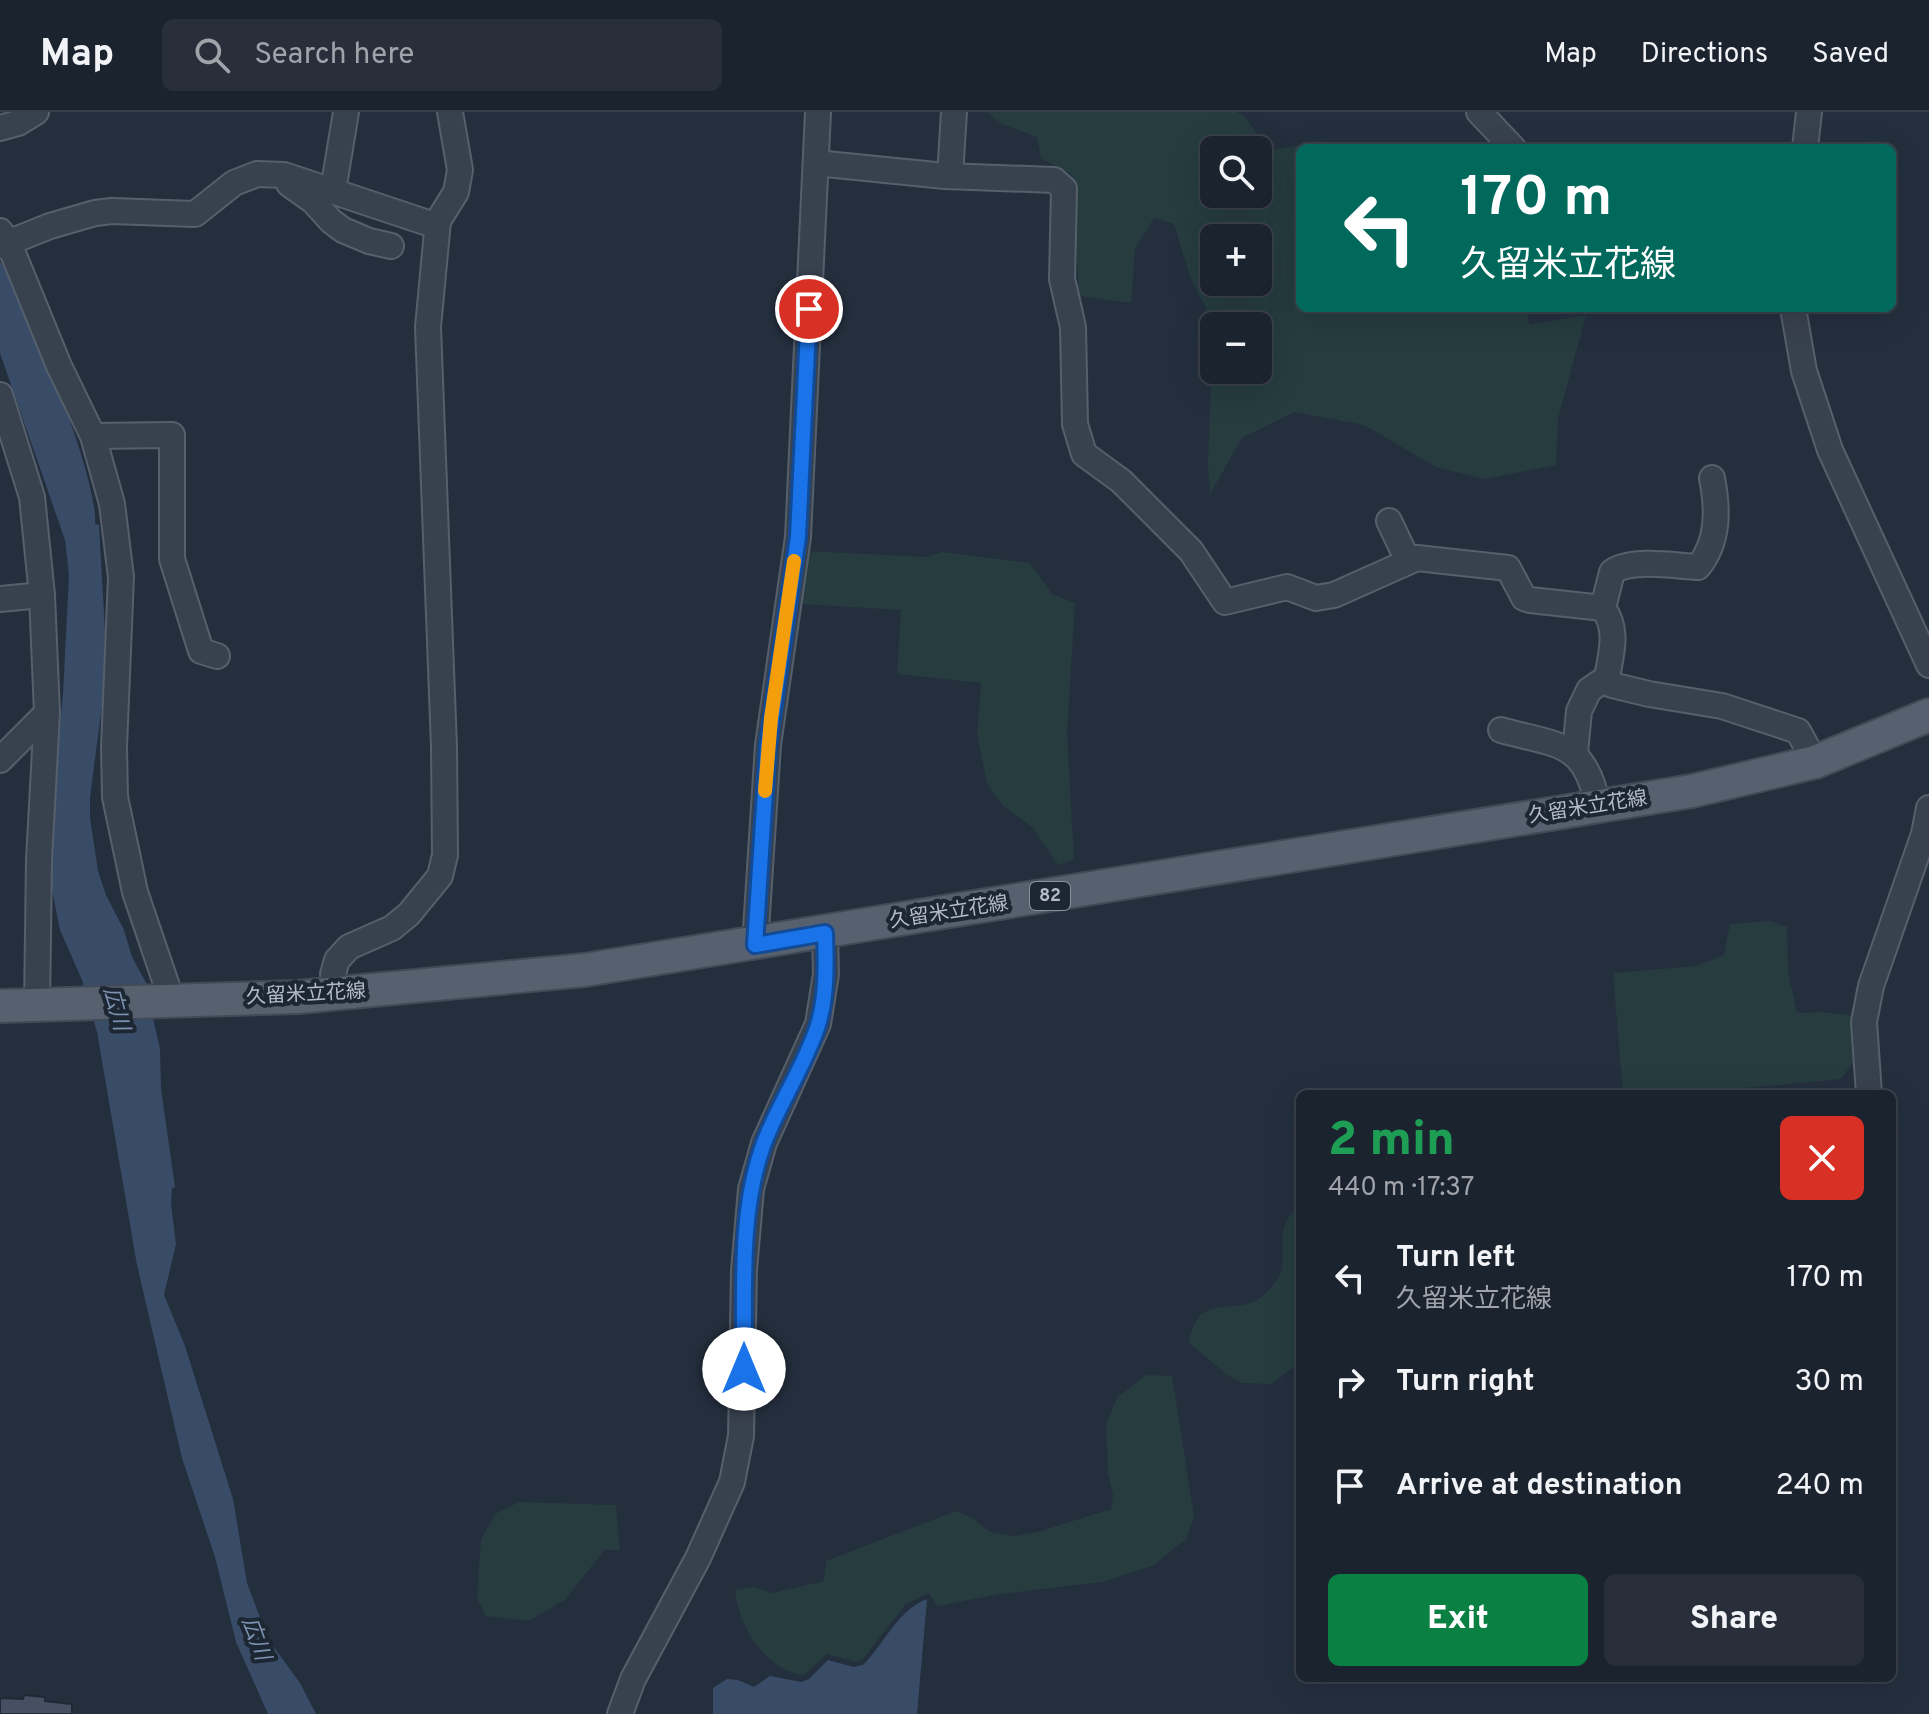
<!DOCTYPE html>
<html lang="en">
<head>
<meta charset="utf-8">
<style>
	:root { --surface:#1b232e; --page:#282f3a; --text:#f1f3f6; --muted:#a0a4aa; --line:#39404a; --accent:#0b8043 }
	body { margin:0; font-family:Overpass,"Noto Sans JP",sans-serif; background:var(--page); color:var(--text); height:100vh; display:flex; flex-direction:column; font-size:30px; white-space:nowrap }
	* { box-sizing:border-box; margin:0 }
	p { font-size:26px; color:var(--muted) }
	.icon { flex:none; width:44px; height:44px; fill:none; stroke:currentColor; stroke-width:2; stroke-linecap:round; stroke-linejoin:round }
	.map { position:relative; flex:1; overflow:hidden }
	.sheet { position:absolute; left:1296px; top:978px; width:600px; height:592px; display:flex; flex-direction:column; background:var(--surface); border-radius:12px; box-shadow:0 8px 32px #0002,0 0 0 2px var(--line) }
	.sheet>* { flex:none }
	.hud { position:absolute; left:1296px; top:32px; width:600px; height:168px; border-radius:12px; box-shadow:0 8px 32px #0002,0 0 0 2px var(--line); background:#00695c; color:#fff; overflow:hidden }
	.controls { position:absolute; left:1200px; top:24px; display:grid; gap:16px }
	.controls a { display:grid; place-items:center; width:72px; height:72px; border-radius:12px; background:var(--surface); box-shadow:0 8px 32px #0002,0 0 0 2px var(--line); font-size:40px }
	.pin { position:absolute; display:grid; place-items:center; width:68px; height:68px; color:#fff; margin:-34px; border:4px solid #fff; border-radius:50%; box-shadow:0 2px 8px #0007 }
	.me { position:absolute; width:88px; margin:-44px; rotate:0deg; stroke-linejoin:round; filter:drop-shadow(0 0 6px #0008) }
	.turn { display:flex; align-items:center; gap:28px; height:168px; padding:0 32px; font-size:36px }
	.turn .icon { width:104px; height:104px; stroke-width:2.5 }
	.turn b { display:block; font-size:56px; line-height:68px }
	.round { display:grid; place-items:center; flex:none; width:84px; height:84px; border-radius:12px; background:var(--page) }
	.summary { display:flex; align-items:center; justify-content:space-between; height:136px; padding:0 32px }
	h1 { font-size:48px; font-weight:800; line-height:60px; color:#1e9e55 }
	.button { display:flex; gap:16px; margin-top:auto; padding:16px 32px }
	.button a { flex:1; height:92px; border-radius:12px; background:var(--accent); color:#fff; font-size:32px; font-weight:800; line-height:92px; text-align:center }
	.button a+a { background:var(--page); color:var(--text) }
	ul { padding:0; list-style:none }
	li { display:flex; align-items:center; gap:24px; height:104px; padding:0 32px }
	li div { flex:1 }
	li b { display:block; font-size:30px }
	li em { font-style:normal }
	header { display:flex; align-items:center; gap:48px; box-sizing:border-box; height:112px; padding:0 40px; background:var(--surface); border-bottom:2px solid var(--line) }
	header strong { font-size:38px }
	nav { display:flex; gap:44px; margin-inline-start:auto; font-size:28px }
	.search { width:560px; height:72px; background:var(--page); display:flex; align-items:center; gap:20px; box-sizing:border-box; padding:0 28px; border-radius:12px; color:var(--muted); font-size:30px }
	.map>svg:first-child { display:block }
	.green { fill:#263c3f; fill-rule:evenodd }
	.water { fill:#394c67 }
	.building { fill:#455162; stroke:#1f2835; stroke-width:2 }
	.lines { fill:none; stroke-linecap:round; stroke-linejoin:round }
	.minor-casing { stroke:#565f6c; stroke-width:28 }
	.major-casing { stroke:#414a57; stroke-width:36 }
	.minor { stroke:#38414e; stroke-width:24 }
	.major { stroke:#56606e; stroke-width:32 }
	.route-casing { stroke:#114b97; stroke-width:20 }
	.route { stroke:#1a73e8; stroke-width:14 }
	.slow { stroke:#f59e0b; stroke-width:14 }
	.labels { text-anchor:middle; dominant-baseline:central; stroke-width:8; stroke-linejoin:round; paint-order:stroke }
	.shield { fill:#1d2633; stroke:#878f9c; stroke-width:2 }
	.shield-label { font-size:18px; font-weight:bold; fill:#b4bcc9 }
	.street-label { font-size:20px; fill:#b4bcc9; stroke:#1d2633 }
	.water-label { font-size:22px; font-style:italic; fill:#7c92b1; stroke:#1d2633 }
</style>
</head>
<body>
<header>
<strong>Map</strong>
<div class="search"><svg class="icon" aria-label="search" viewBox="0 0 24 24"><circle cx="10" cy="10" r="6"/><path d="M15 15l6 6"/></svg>Search here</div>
<nav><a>Map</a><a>Directions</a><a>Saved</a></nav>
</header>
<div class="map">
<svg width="1929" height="1602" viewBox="0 0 1929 1602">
	<rect width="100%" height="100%" fill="#242f3e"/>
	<g class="green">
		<path d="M987 0H1236L1243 3 1269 38 1310 32 1317 36H1300V196H1528L1529 213 1586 203 1558 307 1556 353 1484 367 1436 355 1364 313 1294 300 1242 326 1210 382 1208 353 1213 210 1191 167 1174 112 1154 106 1135 137 1131 191 1079 184 1071 62 1041 46 1037 25 1002 12ZM1214 38H1258V82H1214ZM1214 126H1258V170H1214ZM1214 214H1258V258H1214Z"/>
		<polygon points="806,439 926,445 942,440 1030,451 1052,482 1075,491 1067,621 1074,748 1058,753 1033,716 1003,694 987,671 977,623 981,571 897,562 901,498 802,492"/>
		<polygon points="1770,809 1787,815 1788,860 1797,901 1821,900 1856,904 1857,945 1841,967 1681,982 1623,982 1613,861 1696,854 1724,843 1730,812"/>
		<path d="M1300 1095V1250L1271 1272 1242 1271 1226 1262 1188 1230C1191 1223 1193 1213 1197 1207 1213 1186 1248 1202 1265 1182 1271 1176 1280 1165 1282 1157 1286 1133 1275 1110 1300 1095Z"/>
		<path d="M1146 1263 1172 1264 1194 1404 1187 1426 1154 1453 1102 1470 1001 1482 937 1494 929 1481 906 1492 863 1547 856 1550 827 1542 804 1563C766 1559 738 1514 735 1478L754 1475 773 1481 824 1469 826 1449 956 1399 972 1406 990 1420 1014 1424 1038 1420 1111 1397 1113 1383 1108 1361 1106 1312 1117 1286Z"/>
		<polygon points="519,1390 616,1393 620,1439 605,1437 566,1487 529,1509 486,1504 477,1486 481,1428 495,1402"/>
	</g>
	<g class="water">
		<path d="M0 149C27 191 99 366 95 412L99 413 105 519 103 586 90 685V706L98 759 106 783 124 818 132 845 150 878 148 884 160 937 161 977 175 1075 172 1076 171 1092 176 1132 164 1183 185 1234 233 1387 247 1471 268 1527 300 1571 316 1602H268L236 1530 215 1445 182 1346 137 1153 97 920 82 868 60 818 47 753 63 582 69 463 65 428 0 241Z"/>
		<path d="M927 1487 917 1602H713V1576L727 1567 738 1568 754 1575 770 1564 801 1570 809 1567 828 1548 854 1555 863 1553C884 1532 898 1498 927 1487Z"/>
	</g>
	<polygon class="building" points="24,1583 45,1585 45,1589 72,1592 72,1602 0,1602 0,1586 23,1587"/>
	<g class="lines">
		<defs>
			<g id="minor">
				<polyline points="1479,0 1513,36"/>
				<polyline points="0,16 18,11 36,0"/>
				<polyline points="1805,36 1809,0"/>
				<path d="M816 51 945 64 1054 68 1064 77 1062 167 1073 215 1075 312 1084 342 1121 369 1191 439 1225 490 1287 475 1316 486 1334 483 1417 446 1508 456 1524 486 1530 488 1603 496C1619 518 1611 541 1607 566L1612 573 1649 582 1722 594 1798 619 1815 650"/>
				<polyline points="950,64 954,0"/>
				<polyline points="289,72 313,89 331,109 343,118 369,129 391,134"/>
				<polyline points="333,79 346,0"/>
				<polyline points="0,119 8,129 59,254 93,324 112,392 121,465 114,635 115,685 135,780 172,889"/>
				<polyline points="0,134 50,114 95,101 112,99 195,102 234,71 257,62 284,63 437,114"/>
				<polyline points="1793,196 1804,259 1830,338 1929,553"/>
				<polyline points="0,283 32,385 42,483 47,601 39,748 37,894"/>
				<polyline points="93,324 172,323 172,447 201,539 217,544"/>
				<polyline points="1389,409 1408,449"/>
				<polyline points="0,487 42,483"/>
				<path d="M1603 496 1612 460C1630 446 1675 454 1698 455 1719 430 1718 397 1712 366"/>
				<path d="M1501 618C1558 634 1585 628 1598 694"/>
				<polyline points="1575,641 1579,599 1589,578 1607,566"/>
				<polyline points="0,648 47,601"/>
				<polyline points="755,833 768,633 798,425 818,0"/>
				<polyline points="335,882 333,862 337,848 349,835 392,816 409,802 440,764 445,743 444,635 428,215 438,109 456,80 460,58 450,0"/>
				<polyline points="1869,982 1864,910 1871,874 1924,722 1929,696"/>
				<polyline points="620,1602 633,1567 698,1446 732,1370 741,1324 744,1158 751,1077 764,1031 818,912 826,862 825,821"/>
			</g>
			<polyline id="major" points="0,894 298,885 585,858 1692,679 1815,650 1929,603"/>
		</defs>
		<use href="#minor" class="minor-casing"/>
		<use href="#major" class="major-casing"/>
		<use href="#minor" class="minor"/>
		<use href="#major" class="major"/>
	</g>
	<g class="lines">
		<defs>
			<path id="route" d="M744 1257C745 1183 738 1101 764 1031 779 991 805 954 818 913 827 884 826 851 825 821L755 833 768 633 798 425 809 197"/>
		</defs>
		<use href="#route" class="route-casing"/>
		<use href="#route" class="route"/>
		<polyline class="slow" points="765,679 771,606 794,449"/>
	</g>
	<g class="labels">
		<rect class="shield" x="1030" y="770" width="40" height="28" rx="6"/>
		<g class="shield-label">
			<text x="1050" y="784">82</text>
		</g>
		<g class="street-label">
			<text transform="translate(1588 696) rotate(-9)">久留米立花線</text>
			<text transform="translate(949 801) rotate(-9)">久留米立花線</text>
			<text transform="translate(306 883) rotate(-3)">久留米立花線</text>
		</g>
		<g class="water-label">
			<text transform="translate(115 897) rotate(75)">広川</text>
			<text transform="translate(255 1527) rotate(70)">広川</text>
		</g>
	</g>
</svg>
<div class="controls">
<a><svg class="icon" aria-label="search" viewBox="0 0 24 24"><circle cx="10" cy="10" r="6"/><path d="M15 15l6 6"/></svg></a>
<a>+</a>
<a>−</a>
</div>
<div class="pin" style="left:809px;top:197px;background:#d93025"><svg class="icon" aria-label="arrive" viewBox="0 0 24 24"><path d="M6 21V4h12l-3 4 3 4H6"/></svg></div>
<svg class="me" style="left:744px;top:1257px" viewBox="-20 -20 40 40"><circle r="19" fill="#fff"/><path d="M0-13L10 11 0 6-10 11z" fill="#1a73e8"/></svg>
<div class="hud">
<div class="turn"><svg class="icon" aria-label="left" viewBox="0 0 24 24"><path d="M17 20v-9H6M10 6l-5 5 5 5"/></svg><div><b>170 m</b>久留米立花線</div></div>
</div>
<section class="sheet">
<div class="summary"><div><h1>2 min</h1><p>440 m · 17:37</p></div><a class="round" style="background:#d93025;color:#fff"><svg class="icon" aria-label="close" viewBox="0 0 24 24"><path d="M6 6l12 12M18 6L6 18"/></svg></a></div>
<ul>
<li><svg class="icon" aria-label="left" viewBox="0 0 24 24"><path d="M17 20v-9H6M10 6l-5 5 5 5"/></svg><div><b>Turn left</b><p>久留米立花線</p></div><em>170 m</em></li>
<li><svg class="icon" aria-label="right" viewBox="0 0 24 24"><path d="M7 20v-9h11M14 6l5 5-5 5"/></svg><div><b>Turn right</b></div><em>30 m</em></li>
<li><svg class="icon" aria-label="arrive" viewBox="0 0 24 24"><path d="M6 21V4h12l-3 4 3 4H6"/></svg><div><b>Arrive at destination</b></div><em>240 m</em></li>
</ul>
<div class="button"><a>Exit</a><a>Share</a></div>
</section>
</div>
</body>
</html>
